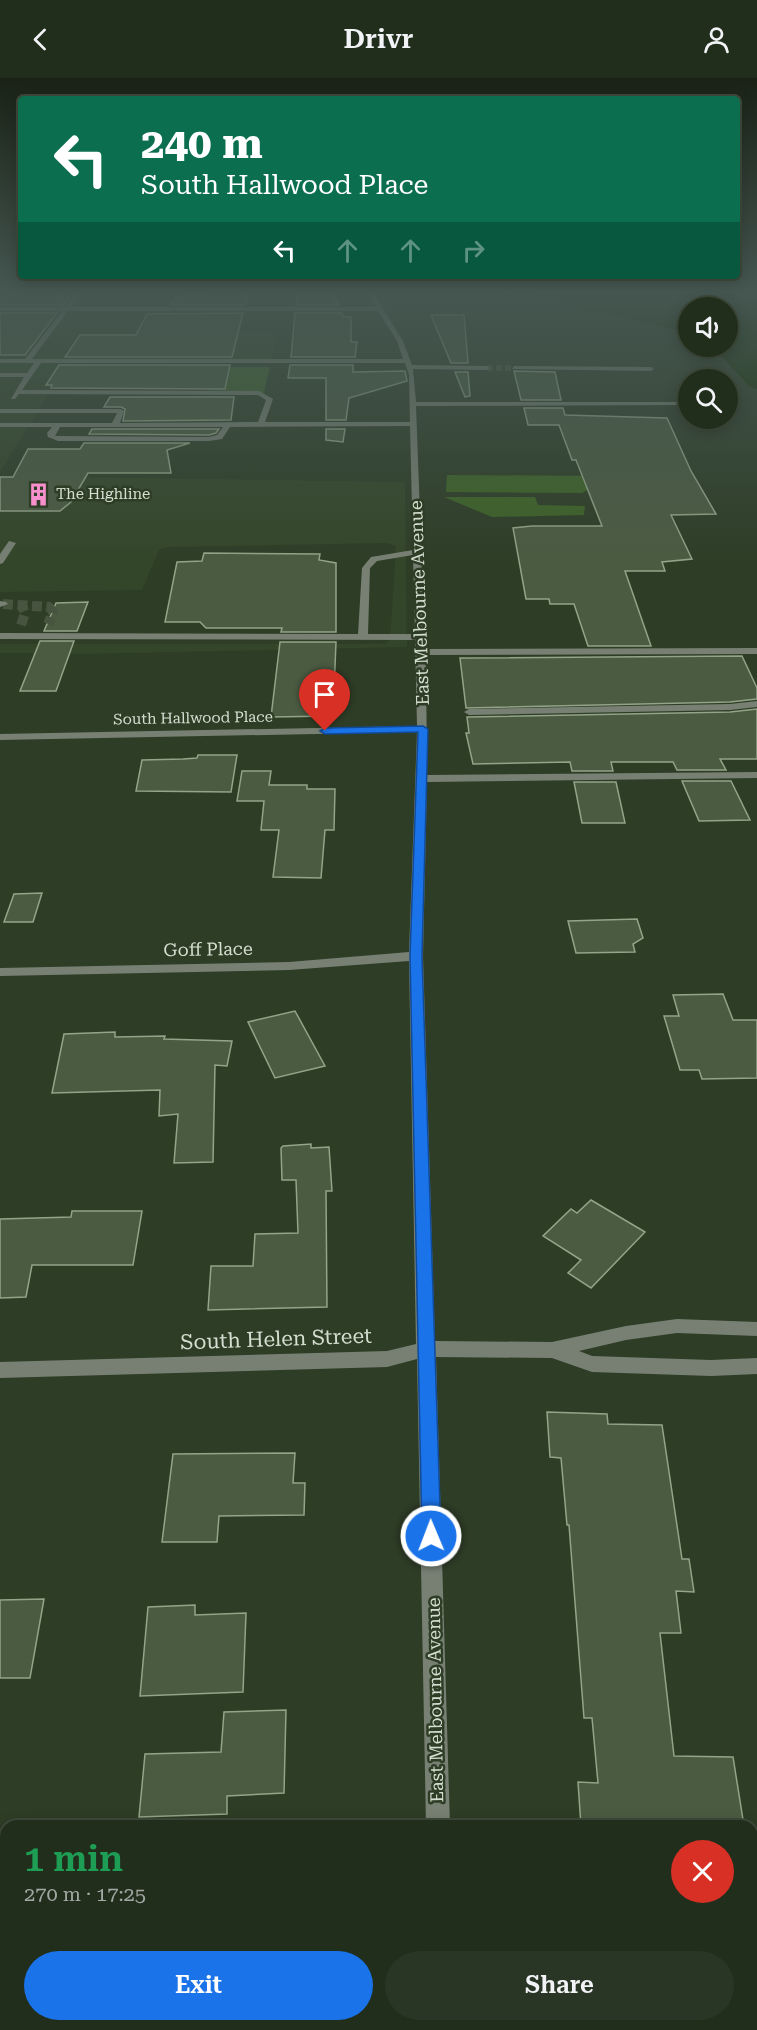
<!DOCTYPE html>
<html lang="en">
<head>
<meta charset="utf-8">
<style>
	:root { --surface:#222e1c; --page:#2a3625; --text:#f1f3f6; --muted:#a2a8a3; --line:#3f4a3b; --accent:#1a73e8 }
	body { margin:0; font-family:"Roboto Serif",serif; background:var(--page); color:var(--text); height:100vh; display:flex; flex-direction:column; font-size:22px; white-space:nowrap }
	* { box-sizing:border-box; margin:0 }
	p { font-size:20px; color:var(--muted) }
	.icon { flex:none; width:33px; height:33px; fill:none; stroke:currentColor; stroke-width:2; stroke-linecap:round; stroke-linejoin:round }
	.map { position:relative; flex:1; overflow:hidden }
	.sheet { position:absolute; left:0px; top:1742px; width:758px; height:212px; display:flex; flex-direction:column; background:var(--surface); border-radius:18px 18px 0 0; box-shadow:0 3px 15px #0003,0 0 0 2px var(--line) }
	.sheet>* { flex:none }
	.banner { position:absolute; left:18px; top:18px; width:722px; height:183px; border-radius:6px; box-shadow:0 3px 15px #0003,0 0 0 2px var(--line); background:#0b6e4f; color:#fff; overflow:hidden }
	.fabs { position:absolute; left:678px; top:219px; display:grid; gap:12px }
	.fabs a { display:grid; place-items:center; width:60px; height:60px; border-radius:50%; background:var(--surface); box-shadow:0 3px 15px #0003,0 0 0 2px var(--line); font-size:30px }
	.pin { position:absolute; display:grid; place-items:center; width:51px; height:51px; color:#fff; margin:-62px -26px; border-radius:50% 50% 50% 0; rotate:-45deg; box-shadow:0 0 6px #0007 }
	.pin .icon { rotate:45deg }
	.me { position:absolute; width:66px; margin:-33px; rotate:359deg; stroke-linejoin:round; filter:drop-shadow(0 0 4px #0008) }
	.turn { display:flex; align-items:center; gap:21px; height:126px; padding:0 24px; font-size:27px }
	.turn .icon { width:78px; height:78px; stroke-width:2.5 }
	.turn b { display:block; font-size:42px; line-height:51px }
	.lanes { display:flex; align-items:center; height:57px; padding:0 24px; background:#0003; justify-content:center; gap:30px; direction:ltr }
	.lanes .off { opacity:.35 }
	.round { display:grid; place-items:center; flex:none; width:63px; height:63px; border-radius:32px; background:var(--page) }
	.summary { display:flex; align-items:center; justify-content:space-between; height:102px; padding:0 24px }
	h1 { font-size:36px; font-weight:600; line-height:45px; color:#1e9e55 }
	.cta { display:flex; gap:12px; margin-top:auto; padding:12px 24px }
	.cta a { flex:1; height:69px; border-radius:36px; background:var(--accent); color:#fff; font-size:24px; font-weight:600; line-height:69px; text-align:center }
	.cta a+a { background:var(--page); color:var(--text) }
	header { display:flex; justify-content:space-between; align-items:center; height:78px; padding:0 24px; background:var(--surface); font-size:27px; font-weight:600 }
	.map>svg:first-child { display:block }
	.built { fill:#344629 }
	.green { fill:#3e6326 }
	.water { fill:#142e00 }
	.building { fill:#4b5b42; stroke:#93a489; stroke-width:1.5 }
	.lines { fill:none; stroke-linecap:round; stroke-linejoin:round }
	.minor-tunnel-far1 { stroke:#475540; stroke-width:6; stroke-dasharray:6 3; stroke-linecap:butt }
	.minor-tunnel { stroke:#475540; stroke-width:10; stroke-dasharray:10 4.5; stroke-linecap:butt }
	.minor { fill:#788074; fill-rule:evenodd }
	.route { fill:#1a73e8; stroke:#114b97; stroke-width:1.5 }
	.labels { text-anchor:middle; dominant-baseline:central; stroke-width:5; stroke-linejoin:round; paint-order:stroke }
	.far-poi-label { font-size:15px; fill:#d5ded0; stroke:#2e3d26; text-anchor:start }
	.far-street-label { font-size:15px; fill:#d5ded0; stroke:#2e3d26 }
	.street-label { font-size:18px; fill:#d5ded0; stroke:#2e3d26 }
	.near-street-label { font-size:21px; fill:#d5ded0; stroke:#2e3d26 }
</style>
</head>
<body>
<header><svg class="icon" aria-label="back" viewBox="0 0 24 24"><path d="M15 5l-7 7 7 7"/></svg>Drivr<svg class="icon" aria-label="person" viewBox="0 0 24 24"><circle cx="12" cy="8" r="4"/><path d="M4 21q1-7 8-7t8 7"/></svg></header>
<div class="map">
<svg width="757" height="1952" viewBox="0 0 757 1952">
	<rect width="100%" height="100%" fill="#2e3d26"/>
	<g class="built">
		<polygon points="0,213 177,213 163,254 276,255 272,284 67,286 0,394"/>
		<polygon points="0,398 405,404 407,569 33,577 33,575 0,575 0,566 385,566 390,562 396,468 387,465 167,469 159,472 142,512 0,514"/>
	</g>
	<g class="green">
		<polygon points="217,289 270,289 264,315 209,312"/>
		<polygon points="447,397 612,398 582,415 446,414"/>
		<polygon points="444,419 535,419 538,427 585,428 584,437 492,439"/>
	</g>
	<polygon class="water" points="525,213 757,213 757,311 750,309 713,269 728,268 728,230 688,230 688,255 616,238 577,232 527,216"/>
	<g class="building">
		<polygon points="0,213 63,213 57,219 69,219 64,227 0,227"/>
		<polygon points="215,214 248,214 245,227 171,227 177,218 206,218 208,215"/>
		<polygon points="332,215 338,227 296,227 298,216"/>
		<polygon points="0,235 57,235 25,277 0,277"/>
		<polygon points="243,235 232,279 65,279 80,257 136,257 147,236"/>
		<polygon points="295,235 342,235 343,239 351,239 351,264 357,264 355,279 291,279"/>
		<polygon points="431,237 464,237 468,285 451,285"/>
		<polygon points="59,287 230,287 225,311 51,310 52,307 46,307"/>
		<polygon points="290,287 353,287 353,294 405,293 407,303 349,320 346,342 326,342 326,300 288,300"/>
		<polygon points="514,293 555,294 561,322 521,322"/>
		<polygon points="455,294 468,294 470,318 465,319"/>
		<polygon points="110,319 234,319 231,342 123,343 125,331 121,329 104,329"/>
		<polygon points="524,330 563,330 565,337 667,340 691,393 716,436 671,437 692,481 662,484 665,493 625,493 651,568 588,568 574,526 550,526 549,521 526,521 513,450 532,448 602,448 576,382 572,382 559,347 528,347"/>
		<polygon points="92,351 219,351 216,355 209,357 89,356"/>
		<polygon points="326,351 345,351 343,364 326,362"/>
		<polygon points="84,365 190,365 167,372 171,395 88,395 71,424 60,433 0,433 0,399 13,399 28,371 80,371"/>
		<polygon points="204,475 320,476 319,482 336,485 336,554 281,554 282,550 206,550 200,544 165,544 177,484 202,483"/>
		<polygon points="88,524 77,553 44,553 56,525"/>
		<polygon points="40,563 74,563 56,613 20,613"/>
		<polygon points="280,564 336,564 333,638 271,639"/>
		<polygon points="742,578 757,610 757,621 730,624 466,630 460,580"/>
		<polygon points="757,631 757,681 720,681 726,692 677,692 673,684 611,684 613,693 572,693 570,684 473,686 466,655 469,655 467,639 730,634"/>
		<polygon points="198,677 237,677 231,714 136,713 142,682 183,681 197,680"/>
		<polygon points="242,693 271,693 269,707 307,707 307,711 335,711 334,752 325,752 321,800 273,799 279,752 261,752 264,723 237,723"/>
		<polygon points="682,703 731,703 750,742 699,743"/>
		<polygon points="574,704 616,704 625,745 582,745"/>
		<polygon points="42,815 33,844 4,844 14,816"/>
		<polygon points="637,841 643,860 633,866 635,874 576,875 568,843"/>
		<polygon points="723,916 733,942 757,942 757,1000 702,1001 699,992 680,992 664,938 679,938 673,917"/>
		<polygon points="295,933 325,988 275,1000 248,944"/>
		<polygon points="115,954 115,959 165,958 164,961 232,963 227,988 215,987 213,1084 174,1085 178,1036 159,1038 160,1012 52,1015 64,956"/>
		<polygon points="311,1066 311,1070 329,1069 332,1113 326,1113 327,1229 208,1232 211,1188 253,1188 255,1156 298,1155 296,1102 282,1102 281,1070 283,1068"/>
		<polygon points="591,1122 645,1154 591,1210 568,1195 581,1182 543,1158 571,1131 577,1135"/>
		<polygon points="72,1133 142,1133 133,1187 32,1187 26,1219 0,1220 0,1141 71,1139"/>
		<polygon points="547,1334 607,1336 608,1346 662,1347 682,1481 689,1481 694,1514 676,1513 681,1555 660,1555 674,1678 733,1679 744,1748 581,1748 578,1704 598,1705 592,1640 584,1640 569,1447 567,1447 561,1380 550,1379"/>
		<polygon points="295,1375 293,1405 305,1405 304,1437 219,1438 217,1464 162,1464 173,1376"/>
		<polygon points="44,1521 30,1600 0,1600 0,1522"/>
		<polygon points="195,1527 195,1537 246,1535 243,1614 140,1618 148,1529"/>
		<polygon points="286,1632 284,1715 227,1718 227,1736 139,1739 145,1676 221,1674 224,1634"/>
	</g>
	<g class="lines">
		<polyline class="minor-tunnel-far1" points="487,290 514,290"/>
		<g class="minor-tunnel">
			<polyline points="3,526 49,529 53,534 48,546"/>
			<polyline points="21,547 25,535 22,528"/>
		</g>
		<g class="minor">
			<path d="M77 213H83L71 229H376L366 213H372L403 263 412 287 487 288 490 290 487 292 413 291 416 324H683L681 327 416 328 425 571 757 570V576L426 577 427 697 757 694V700L427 704 423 878 435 1263 552 1264 626 1248 677 1241 757 1244V1258L677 1255 626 1262 579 1273 592 1278 711 1282 757 1280V1296L711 1298 592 1294 552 1280 436 1279 450 1748H426L417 1281 387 1289 0 1300V1284L387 1273 416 1266 409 883 289 892 0 898V890L289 884 409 874 417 654 0 662V656L417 648 415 562 0 561V555L358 556 362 490 371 479 413 472 410 348 230 349 222 361 209 363H58L48 359 47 355 52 349H0V345H112L117 335H0V331H121L124 333 120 345 258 344 266 322 258 317 19 316 15 321H11L24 299H0V295H27L34 285H0V281H25L62 233H0V229H65ZM68 233H378L397 263 403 281H32ZM41 285H405L409 297 410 344H265L273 321 259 313 22 312ZM60 349H223L217 357 209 359 55 358ZM413 477 415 556H368L370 490 377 483Z"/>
			<polygon points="514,288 651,289 654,291 651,293 512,291"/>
			<polygon points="9,463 16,465 3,485 0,486 0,476"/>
			<polygon points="0,523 6,524 8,526 0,529"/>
			<polygon points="757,623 757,629 730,632 469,637 464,634 469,631 730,626"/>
			<rect x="430" y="1947" width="28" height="5"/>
		</g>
	</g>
	<linearGradient id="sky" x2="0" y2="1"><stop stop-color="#192215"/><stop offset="0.44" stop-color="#465752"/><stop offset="1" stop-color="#465752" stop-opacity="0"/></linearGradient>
	<rect width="757" height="486" fill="url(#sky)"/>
	<polygon class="route" points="423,648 428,651 422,878 441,1458 438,1464 431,1467 424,1464 422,1458 410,878 418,654 325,656 320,653 325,650"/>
	<defs>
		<symbol id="building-bare" viewBox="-9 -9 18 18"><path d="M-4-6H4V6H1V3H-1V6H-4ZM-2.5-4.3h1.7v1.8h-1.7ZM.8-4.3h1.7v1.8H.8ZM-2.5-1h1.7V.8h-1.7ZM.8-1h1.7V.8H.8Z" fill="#f790cd" stroke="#2e3d26" stroke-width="2.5" paint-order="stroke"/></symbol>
	</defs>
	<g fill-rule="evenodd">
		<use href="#building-bare" x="22" y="400" width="33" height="33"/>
	</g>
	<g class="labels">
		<g class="far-poi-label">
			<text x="56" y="416">The Highline</text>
		</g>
		<g class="far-street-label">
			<text transform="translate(193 640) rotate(-1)">South Hallwood Place</text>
		</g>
		<g class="street-label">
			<text transform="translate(419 525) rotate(-92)">East Melbourne Avenue</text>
			<text transform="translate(208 871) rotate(-1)">Goff Place</text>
			<text transform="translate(435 1622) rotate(-91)">East Melbourne Avenue</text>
		</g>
		<g class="near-street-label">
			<text transform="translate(276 1261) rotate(-2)">South Helen Street</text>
		</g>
	</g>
</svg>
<div class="fabs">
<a><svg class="icon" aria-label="sound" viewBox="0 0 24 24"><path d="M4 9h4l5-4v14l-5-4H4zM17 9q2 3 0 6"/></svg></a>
<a><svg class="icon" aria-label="search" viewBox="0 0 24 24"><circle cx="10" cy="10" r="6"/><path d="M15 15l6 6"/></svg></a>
</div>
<div class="pin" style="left:325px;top:653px;background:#d93025"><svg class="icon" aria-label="arrive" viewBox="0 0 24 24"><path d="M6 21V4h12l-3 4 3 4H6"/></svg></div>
<svg class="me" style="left:431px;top:1458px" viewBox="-20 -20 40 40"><circle r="17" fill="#1a73e8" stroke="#fff" stroke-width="3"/><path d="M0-11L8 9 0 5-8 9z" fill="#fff"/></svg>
<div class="banner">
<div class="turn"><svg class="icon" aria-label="left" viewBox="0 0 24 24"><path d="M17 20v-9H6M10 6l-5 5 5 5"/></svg><div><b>240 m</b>South Hallwood Place</div></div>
<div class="lanes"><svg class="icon" aria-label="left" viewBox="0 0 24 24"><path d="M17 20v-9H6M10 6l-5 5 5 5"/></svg><svg class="icon off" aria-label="ahead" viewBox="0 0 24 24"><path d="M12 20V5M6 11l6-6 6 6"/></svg><svg class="icon off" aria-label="ahead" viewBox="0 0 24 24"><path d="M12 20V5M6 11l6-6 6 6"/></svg><svg class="icon off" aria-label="right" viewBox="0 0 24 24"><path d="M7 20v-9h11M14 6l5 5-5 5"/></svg></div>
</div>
<section class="sheet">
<div class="summary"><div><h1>1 min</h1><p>270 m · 17:25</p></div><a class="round" style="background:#d93025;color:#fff"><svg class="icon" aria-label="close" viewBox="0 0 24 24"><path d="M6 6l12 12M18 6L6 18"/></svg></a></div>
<div class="cta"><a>Exit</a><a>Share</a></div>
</section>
</div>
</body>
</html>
